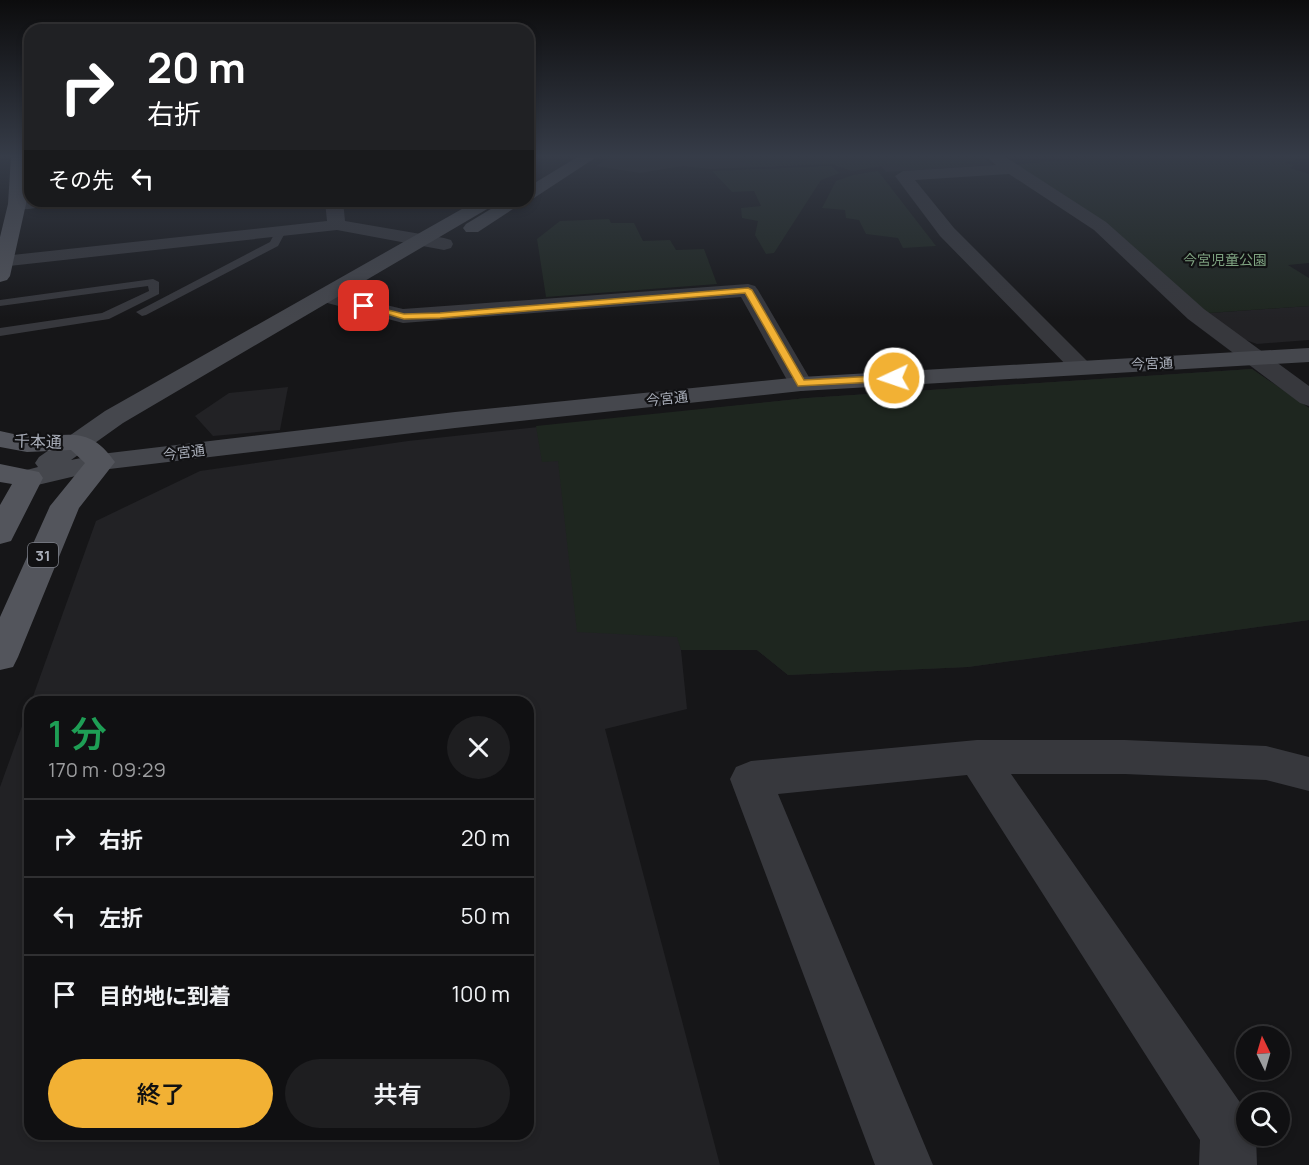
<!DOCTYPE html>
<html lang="ja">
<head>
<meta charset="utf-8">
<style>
	:root { --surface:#101012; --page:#1e1e20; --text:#f1f3f6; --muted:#9c9d9f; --line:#303032; --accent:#f2b134 }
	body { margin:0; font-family:Manrope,"Noto Sans JP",sans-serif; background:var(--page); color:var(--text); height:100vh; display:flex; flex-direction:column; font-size:22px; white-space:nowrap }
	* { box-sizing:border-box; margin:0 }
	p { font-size:20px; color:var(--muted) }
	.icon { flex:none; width:33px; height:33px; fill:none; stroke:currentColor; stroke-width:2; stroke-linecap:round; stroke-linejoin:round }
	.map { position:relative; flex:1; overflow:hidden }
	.panel { position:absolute; left:24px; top:696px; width:510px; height:444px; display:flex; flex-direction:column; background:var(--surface); border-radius:18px; box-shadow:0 3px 9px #0003,0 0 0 2px var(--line) }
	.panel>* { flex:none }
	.banner { position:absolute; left:24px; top:24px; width:510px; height:183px; border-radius:18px; box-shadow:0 3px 9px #0003,0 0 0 2px var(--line); background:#202124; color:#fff; overflow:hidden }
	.needle { width:39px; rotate:355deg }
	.buttons { position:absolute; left:1236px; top:1026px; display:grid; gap:12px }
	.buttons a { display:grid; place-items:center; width:54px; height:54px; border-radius:50%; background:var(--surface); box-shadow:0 3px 9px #0003,0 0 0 2px var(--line); font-size:30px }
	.pin { position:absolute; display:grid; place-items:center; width:51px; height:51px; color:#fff; margin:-26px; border-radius:12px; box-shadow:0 3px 9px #0006 }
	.me { position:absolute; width:66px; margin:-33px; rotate:267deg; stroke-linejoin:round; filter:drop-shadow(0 0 4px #0008) }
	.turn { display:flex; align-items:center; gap:21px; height:126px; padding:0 24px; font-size:27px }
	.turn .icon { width:78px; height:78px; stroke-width:2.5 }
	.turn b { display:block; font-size:42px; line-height:51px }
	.then { display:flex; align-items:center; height:57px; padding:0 24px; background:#0003; gap:12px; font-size:22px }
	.round { display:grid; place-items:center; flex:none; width:63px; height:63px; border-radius:32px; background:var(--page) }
	.summary { display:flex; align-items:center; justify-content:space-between; height:102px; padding:0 24px }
	h1 { font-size:36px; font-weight:600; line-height:45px; color:#1e9e55 }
	.button { display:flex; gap:12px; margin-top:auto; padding:12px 24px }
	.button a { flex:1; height:69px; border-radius:36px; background:var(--accent); color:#111; font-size:24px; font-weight:600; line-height:69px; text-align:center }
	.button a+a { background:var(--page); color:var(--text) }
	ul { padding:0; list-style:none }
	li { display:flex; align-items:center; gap:18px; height:78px; padding:0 24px; border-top:2px solid var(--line) }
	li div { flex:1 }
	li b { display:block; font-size:22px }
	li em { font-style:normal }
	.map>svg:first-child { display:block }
	.built { fill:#222225 }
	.green { fill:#1e261f }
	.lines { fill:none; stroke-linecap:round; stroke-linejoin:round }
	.lane { fill:#37383d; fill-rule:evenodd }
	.street { fill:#37383d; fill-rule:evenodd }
	.secondary { fill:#45474d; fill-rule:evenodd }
	.primary { fill:#53555c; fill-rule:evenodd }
	.route { fill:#f2b134; stroke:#9d7322; stroke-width:1.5 }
	.labels { text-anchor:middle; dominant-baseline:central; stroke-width:4.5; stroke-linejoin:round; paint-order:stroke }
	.far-park-label { font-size:14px; fill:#7fa381; stroke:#111113 }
	.far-street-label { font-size:14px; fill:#a8adb8; stroke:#111113 }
	.shield { fill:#111113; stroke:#7b7e86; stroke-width:1.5 }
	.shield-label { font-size:15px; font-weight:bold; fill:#a8adb8 }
	.street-label { font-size:16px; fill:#a8adb8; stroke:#111113 }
</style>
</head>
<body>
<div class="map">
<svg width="1309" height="1165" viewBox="0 0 1309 1165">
	<rect width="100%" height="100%" fill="#161618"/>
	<g class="built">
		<polygon points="612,156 982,156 992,165 886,172 881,166 852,171 832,164 710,169 683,166 640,173 596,166"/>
		<polygon points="1309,306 1309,340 1257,344 1243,339 1209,313"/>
		<polygon points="1252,369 1309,408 1309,620 968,667 788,675 757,650 681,650 687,709 605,729 720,1165 0,1165 0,787 30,704 30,1134 528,1134 528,702 31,702 96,521 200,471 408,441 807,398"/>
		<polygon points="288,387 280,430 213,436 195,416 229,393"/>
	</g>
	<g class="green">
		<polygon points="743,156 978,156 985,163 916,169 892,164 852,171 832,164 752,167 750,164 737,161"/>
		<polygon points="1115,156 1309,156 1309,158 1296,159 1285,163 1294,165 1290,168 1309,174 1309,263 1288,265 1309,278 1309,306 1209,313 1011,165"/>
		<polygon points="831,166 840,173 821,180 774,253 766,254 755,235 758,221 742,218 741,208 761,206 754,191 732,192 712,171"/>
		<polygon points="878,171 936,246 903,248 898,238 866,234 859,220 846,218 845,210 822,208 836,181 853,175"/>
		<polygon points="609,219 611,223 634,223 643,241 670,240 676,250 704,249 717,284 546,297 537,239 560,221"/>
		<polygon points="1252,369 1309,408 1309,620 968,667 788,675 757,650 681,650 677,637 577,632 558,461 542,462 536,426 807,398"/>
	</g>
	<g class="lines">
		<g class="lane">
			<polygon points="277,229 286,231 278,246 146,315 142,316 136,312 270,242"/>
			<polygon points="153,279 159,282 159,294 109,319 0,336 0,328 102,313 149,291 148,286 0,306 0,300"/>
		</g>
		<g class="street">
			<polygon points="985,156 1004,156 1106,222 1204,309 1309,386 1309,406 1300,403 1188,319 1094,230 1009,174 915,180 954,228 1093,367 1089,372 1081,374 1073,372 940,236 895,176 903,171 996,165"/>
			<path d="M30 197V201H52L49 205C37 208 23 211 11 208L8 204 11 200Z"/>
			<polygon points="325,201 343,201 345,221 444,238 451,240 453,244 451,248 444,250 337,230 0,267 0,257 3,256 327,221"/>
			<polygon points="748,284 755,286 758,290 813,384 810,389 801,391 792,389 741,297 403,323 316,300 312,296 316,292 323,290 403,309"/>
			<polygon points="977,740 1125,740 1266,746 1309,757 1309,791 1266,780 1125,774 1011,774 1246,1111 1246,1136 1256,1136 1257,1165 1199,1165 1200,1140 967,775 778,794 933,1165 875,1165 730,779 736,767 751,761"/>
		</g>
		<g class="secondary">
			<polygon points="579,156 598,156 534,198 528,199 528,187"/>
			<polygon points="476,201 497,201 494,205 123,423 71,460 101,454 455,412 801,377 1309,348 1309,362 801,391 455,428 101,470 29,487 19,484 15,478 19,472 38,467 35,463 39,457 105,411"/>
			<polygon points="504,201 525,201 478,232 466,232 463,228 466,224"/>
		</g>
		<g class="primary">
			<polygon points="11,156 27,156 26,204 10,276 7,280 0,282 0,237 8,204"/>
			<path d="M0 431C9 433 18 435 28 436 66 438 88 423 115 462L79 508 18 657 13 667 0 670V617L50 506 85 463 71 450 27 452 0 447Z"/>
			<polygon points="0,464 39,472 43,478 11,541 0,544 0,505 12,484 0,482"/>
		</g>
	</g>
	<linearGradient id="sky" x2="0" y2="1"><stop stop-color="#0c0c0d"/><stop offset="0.49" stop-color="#363c48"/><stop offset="1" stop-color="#363c48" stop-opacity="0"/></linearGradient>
	<rect width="1309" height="319" fill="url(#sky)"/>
	<polygon class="route" points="748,288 752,290 804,380 894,375 900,378 894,381 798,386 745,293 440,318 404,319 360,306 364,304 404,314 440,313"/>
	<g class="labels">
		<g class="far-park-label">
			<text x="1225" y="259">今宮児童公園</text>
		</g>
		<g class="far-street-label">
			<text transform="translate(1152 363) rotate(-3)">今宮通</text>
			<text transform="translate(667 398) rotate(-6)">今宮通</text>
			<text transform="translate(184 452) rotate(-7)">今宮通</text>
		</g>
		<rect class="shield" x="28" y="543" width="30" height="24" rx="4.5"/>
		<g class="shield-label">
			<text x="43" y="555">31</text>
		</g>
		<g class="street-label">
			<text transform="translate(38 441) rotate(2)">千本通</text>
		</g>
	</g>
</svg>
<div class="buttons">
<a><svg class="needle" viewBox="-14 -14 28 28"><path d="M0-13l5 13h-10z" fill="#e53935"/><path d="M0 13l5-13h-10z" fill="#9c9d9f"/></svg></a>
<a><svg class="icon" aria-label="search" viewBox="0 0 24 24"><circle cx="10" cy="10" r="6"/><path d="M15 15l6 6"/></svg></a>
</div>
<div class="pin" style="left:364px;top:306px;background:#d93025"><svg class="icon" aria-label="arrive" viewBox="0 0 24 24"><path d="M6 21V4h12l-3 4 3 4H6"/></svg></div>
<svg class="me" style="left:894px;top:378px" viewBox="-20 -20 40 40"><circle r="17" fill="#f2b134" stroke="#fff" stroke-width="3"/><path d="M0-11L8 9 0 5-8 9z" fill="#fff"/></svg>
<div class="banner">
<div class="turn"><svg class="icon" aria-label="right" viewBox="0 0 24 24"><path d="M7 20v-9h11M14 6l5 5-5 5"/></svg><div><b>20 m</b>右折</div></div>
<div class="then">その先<svg class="icon" aria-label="left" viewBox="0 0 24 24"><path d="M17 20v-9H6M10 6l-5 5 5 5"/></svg></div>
</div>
<section class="panel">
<div class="summary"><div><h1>1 分</h1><p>170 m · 09:29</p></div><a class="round"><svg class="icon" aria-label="close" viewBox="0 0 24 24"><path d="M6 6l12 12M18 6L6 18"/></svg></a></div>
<ul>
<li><svg class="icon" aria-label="right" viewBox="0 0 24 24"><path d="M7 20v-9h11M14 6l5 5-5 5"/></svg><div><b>右折</b></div><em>20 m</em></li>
<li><svg class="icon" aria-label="left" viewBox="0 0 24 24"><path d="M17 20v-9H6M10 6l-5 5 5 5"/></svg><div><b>左折</b></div><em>50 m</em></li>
<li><svg class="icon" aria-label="arrive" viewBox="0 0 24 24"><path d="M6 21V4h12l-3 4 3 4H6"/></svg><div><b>目的地に到着</b></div><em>100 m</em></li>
</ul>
<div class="button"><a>終了</a><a>共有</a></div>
</section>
</div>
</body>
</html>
